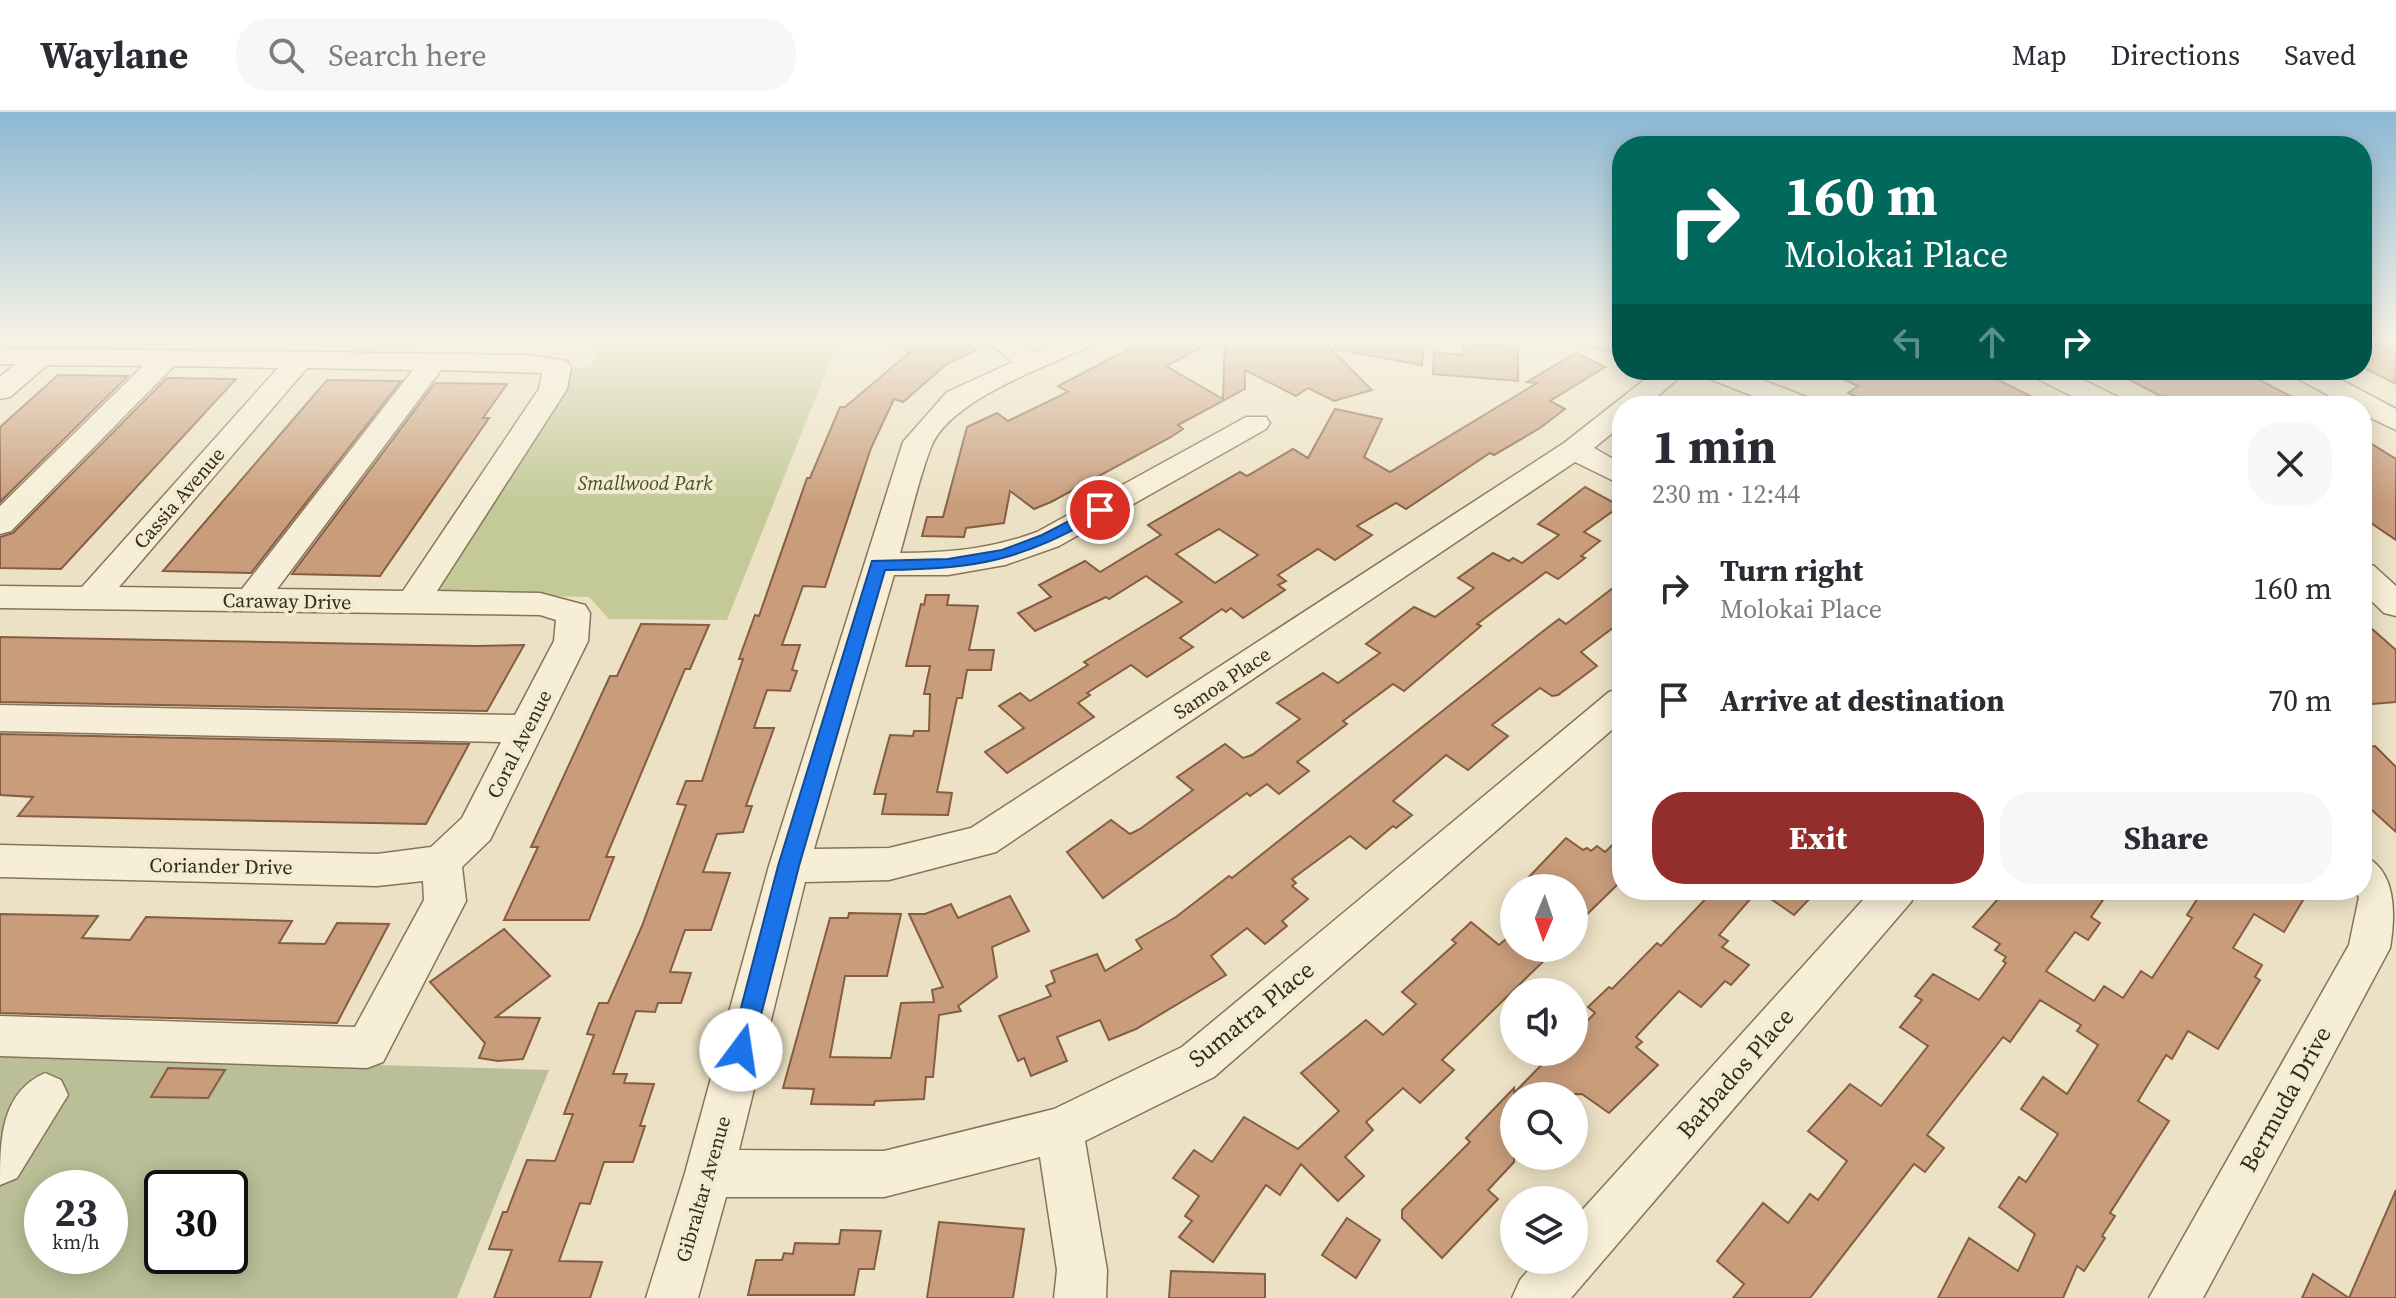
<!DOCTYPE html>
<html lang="en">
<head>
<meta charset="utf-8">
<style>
	:root { --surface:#fff; --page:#f7f7f7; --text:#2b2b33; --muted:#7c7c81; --line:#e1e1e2; --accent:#932e2d }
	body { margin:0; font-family:"Source Serif 4",serif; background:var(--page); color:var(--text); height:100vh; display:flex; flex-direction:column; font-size:30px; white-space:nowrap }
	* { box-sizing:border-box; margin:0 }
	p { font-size:26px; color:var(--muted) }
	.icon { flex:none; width:44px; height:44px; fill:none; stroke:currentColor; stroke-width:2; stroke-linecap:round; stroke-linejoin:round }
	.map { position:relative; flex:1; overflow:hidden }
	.sheet { position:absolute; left:1612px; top:284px; width:760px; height:504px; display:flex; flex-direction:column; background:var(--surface); border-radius:32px; box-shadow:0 4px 20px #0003 }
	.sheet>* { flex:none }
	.banner { position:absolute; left:1612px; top:24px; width:760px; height:244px; border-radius:32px; box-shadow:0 4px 20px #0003; background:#00695c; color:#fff; overflow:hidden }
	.needle { width:52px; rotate:182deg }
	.tools { position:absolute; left:1500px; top:762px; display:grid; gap:16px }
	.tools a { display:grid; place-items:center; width:88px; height:88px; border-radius:50%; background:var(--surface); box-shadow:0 4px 20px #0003; font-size:40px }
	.speed { position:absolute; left:24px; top:1058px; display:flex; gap:16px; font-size:40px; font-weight:700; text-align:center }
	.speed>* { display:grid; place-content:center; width:104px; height:104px; border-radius:50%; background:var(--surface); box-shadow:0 4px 20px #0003; line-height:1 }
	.speed small { font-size:20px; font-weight:400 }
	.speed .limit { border:4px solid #111; border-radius:12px; background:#fff; color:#111 }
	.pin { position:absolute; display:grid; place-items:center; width:68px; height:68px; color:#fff; margin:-34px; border:4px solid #fff; border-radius:50%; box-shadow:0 2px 8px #0007 }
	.me { position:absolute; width:88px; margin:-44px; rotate:14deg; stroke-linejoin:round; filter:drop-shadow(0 0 6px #0008) }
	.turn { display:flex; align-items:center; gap:28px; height:168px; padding:0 40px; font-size:36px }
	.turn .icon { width:104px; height:104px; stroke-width:2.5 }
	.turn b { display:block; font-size:56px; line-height:68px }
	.lanes { display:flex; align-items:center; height:76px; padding:0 40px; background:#0003; justify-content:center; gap:40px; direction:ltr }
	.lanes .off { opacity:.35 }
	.round { display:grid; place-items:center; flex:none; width:84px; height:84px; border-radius:32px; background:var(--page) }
	.head { display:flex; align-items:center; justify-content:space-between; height:136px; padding:0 40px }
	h1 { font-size:48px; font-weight:700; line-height:60px }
	.primary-button { display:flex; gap:16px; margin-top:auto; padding:16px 40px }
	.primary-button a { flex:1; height:92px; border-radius:32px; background:var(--accent); color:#fff; font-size:32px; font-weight:700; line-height:92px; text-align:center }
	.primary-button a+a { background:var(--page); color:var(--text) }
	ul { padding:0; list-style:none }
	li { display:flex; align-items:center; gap:24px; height:112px; padding:0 40px }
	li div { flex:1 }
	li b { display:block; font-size:30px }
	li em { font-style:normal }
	header { display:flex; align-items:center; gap:48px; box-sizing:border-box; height:112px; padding:0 40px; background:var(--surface); border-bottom:2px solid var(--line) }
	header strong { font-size:38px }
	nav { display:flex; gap:44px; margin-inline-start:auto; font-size:28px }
	.search { width:560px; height:72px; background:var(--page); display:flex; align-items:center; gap:20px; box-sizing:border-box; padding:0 28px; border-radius:32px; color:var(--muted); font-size:30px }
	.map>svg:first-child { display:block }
	.green { fill:#c3ca98 }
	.cemetery { fill:#babf97; fill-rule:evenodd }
	.building { fill:#c99d7b; stroke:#845d42; stroke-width:2; fill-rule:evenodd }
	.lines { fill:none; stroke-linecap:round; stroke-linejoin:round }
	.minor-casing { stroke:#86735b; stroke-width:3 }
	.minor { fill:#f7eed7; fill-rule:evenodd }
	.route { fill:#1a73e8; stroke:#114b97; stroke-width:2 }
	.labels { text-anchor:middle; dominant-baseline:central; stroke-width:8; stroke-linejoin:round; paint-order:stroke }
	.park-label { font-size:20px; font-style:italic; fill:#465226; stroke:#f4ebd3 }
	.street-label { font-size:20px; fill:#372b1e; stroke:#f4ebd3 }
	.near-street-label { font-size:24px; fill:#372b1e; stroke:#f4ebd3 }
</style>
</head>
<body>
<header>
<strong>Waylane</strong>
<div class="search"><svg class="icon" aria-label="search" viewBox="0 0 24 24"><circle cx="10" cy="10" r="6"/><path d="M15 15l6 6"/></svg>Search here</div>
<nav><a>Map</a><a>Directions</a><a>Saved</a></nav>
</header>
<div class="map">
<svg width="2396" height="1186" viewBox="0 0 2396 1186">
	<rect width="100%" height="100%" fill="#ece1c4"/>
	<polygon class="green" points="606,227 839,227 727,508 609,507 589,485 428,481 569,256 589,255"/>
	<path class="cemetery" d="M0 942 549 958 457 1186H0ZM42 1076H110V1144H42ZM162 1076H230V1144H162Z"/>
	<g class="building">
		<polygon points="889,227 959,227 977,238 948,251 903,290 894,287 871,336 825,475 803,474 782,533 800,533 792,558 797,559 790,579 767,578 754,616 774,616 746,694 752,694 743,720 717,722 703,760 730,761 711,818 685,818 670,860 691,861 681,891 658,891 655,900 636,899 613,962 627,962 624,971 654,972 640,1014 645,1014 633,1050 604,1050 590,1092 580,1091 559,1149 602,1150 590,1186 494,1186 512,1138 489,1137 503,1100 507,1100 527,1048 555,1049 573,1002 564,1002 594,923 587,922 599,891 608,891 642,814 686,693 677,692 686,669 702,669 743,547 739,547 755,503 759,504 807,366 810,366 840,295 845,295 909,241"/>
		<polygon points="1148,227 1218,227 1166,254 1223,287 1225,227 1321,227 1372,278 1334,289 1308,276 1296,284 1245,258 1245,277 1178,313 1183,317 1171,325 1051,390 1034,397 1010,379 1004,411 966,416 964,425 922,424 927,405 943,405 967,315 997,301 1008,309 1068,280 1058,274"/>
		<polygon points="1335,227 1424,229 1422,253 1334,237"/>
		<polygon points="2362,227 2396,227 2396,272 2362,255"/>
		<polygon points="1463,231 1518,235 1518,269 1433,262 1434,240 1462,243"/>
		<path d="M1576 241 1605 255 1550 289 1565 297 1540 316 1494 343 1490 341 1406 397 1396 391 1357 414 1372 423 1335 448 1318 437 1278 463 1286 469 1278 473 1285 478 1243 506 1231 496 1226 500 1222 497 1180 526 1193 535 1147 565 1131 553 1087 581 1090 583 1078 591 1094 605 1007 661 985 640 1024 616 999 594 1020 581 1030 589 1088 553 1084 550 1182 490 1146 464 1109 487 1106 485 1035 519 1018 501 1051 485 1039 473 1085 449 1100 460 1161 423 1148 413 1240 360 1247 364 1293 337 1308 346 1335 297 1382 307 1364 345 1390 360 1537 271 1527 270ZM1219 417 1258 443 1215 471 1176 442Z"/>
		<polygon points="1822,258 1979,258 2050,294 1878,294 1848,281 1858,274"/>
		<polygon points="2111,258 2241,258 2309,294 2179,294"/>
		<polygon points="58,263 128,264 0,390 0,315"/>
		<polygon points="167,266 236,267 61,457 0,456 0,425 13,421"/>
		<polygon points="327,268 401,269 251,461 163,459"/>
		<polygon points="435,271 507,272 483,306 489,306 380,464 292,462"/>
		<polygon points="2362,326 2396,347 2396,428 2362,405"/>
		<polygon points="1585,375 1620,394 1584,420 1600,429 1581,444 1585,446 1558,467 1546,460 1477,512 1481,514 1404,579 1393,572 1343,609 1347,612 1297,650 1309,659 1279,682 1267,672 1250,684 1247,681 1103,786 1067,740 1111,708 1130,722 1140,717 1193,678 1177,665 1225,632 1243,646 1252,643 1300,607 1277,591 1323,561 1338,571 1380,541 1366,532 1414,495 1435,505 1474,476 1458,466 1493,441 1509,449 1513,446 1522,451 1559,423 1538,412"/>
		<polygon points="1622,469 1622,509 1581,540 1597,554 1558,583 1552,584 1540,576 1492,613 1508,624 1468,658 1446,643 1393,689 1412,703 1396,716 1393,714 1366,737 1350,724 1292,767 1296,771 1292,774 1308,787 1282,809 1287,814 1265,832 1247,816 1211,844 1226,863 1136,917 1109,928 1100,908 1057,925 1067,949 1031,964 1024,946 1018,949 999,904 1051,884 1046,874 1055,870 1051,859 1097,842 1105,859 1142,837 1136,828 1176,805 1229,764 1232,766 1542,520 1559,507 1566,512"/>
		<polygon points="926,483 949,483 947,493 978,494 969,538 994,538 991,558 967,558 962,586 957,586 937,680 952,681 948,703 882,702 886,682 874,682 890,623 913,624 914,619 929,619 930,582 924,582 930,554 906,554 921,492 924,493"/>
		<polygon points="2362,508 2396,538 2396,590 2372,592 2362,582"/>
		<polygon points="641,512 709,513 690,557 685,557 606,745 614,745 589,808 504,808 538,735 531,735 610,564 617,564"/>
		<polygon points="0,525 478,534 524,533 487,599 0,590"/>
		<polygon points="0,622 469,632 426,712 18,704 33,685 0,683"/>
		<polygon points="2375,634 2396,655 2396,720 2362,689 2362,636"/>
		<polygon points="1622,724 1622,768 1574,815 1574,776 1541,776 1528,766 1566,726 1583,738 1587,736 1591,739 1597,734 1605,740"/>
		<polygon points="1714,778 1818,778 1794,803 1758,778 1719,823 1728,829 1722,835 1749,853 1731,873 1725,869 1701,895 1679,879 1636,925 1642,930 1636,935 1658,953 1609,1001 1582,982 1514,984 1514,1050 1488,1078 1498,1087 1442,1146 1402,1106 1402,1098 1470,1030 1466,1026 1514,976 1514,981 1554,940 1574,940 1574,922 1595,901 1588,895 1609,875 1612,877 1657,831 1661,834"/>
		<polygon points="2006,778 2110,778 2091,805 2100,811 2088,828 2075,820 2046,859 2094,889 2104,874 2123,886 2141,859 2152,866 2192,806 2187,803 2203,778 2309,778 2284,820 2254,802 2233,836 2262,853 2255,865 2260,868 2218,937 2188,919 2172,947 2166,943 2138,989 2169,1009 2110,1101 2115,1104 2102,1124 2105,1126 2084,1159 2077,1154 2063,1186 1938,1186 1969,1126 2018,1159 2035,1122 1999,1095 2019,1065 2026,1070 2058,1022 2021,997 2043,965 2067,982 2098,933 2077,919 2081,913 2040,888 2010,930 2003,925 1927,1023 1944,1036 1925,1060 1914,1052 1810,1186 1733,1186 1744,1172 1717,1149 1763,1091 1788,1111 1810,1082 1818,1088 1847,1049 1808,1019 1850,972 1881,994 1928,934 1900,915 1922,888 1915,884 1933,862 1979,888 2006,851 2003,849 2006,845 1995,838 2000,832 1973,815"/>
		<polygon points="1010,784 1029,819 992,835 997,865 958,894 961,899 939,903 933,965 926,965 924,987 875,989 874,993 811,992 814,977 783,976 830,806 848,806 849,801 901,802 887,864 845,864 830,945 891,946 901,891 934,890 932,878 943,875 909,802 925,802 951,792 958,806"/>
		<polygon points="0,802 98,804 82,826 130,828 146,805 292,809 279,831 325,832 337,811 389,812 337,911 0,901"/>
		<polygon points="1471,810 1499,833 1514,820 1514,836 1557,836 1442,948 1454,958 1420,991 1403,976 1366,1010 1373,1018 1345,1045 1364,1064 1338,1089 1301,1052 1280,1083 1266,1073 1213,1150 1179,1125 1192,1109 1185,1104 1199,1084 1173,1066 1194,1038 1212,1050 1244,1005 1298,1037 1339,999 1301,961 1366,908 1383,923 1416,892 1402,880 1456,831 1452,828"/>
		<polygon points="504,817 550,864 496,905 540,906 523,947 498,949 479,946 485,931 430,870"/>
		<polygon points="168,956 225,958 208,986 151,985"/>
		<polygon points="2396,1078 2396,1186 2349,1186"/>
		<polygon points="1347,1106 1380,1128 1356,1166 1322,1143"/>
		<polygon points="939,1110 1024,1117 1013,1186 927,1186"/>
		<polygon points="841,1118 881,1119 874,1157 859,1157 854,1183 748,1183 756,1148 782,1148 784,1141 793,1142 795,1131 839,1132"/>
		<polygon points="1171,1159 1265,1162 1265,1186 1169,1186"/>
		<polygon points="2313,1162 2349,1186 2302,1186"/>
	</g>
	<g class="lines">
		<defs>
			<g id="minor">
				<path d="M985 227H1015L1034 240 1063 227H1097L1093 233C1048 254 950 287 931 335 918 369 910 407 900 441 949 441 991 437 1037 420L1246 305H1266L1270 311 1266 317 1059 434 1005 453 948 463H894L814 737 889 736 971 716 1564 331 1657 258H1688L1646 294H1622V313L1594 336 1622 352V373L1575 350 996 740 889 768 805 770 739 1038 884 1039 1054 997 1182 935 1609 580 1622 576V609L1214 965 1085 1029 1107 1158 1106 1186H1054L1057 1158 1040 1045 884 1085H726L698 1186H646L685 1061 769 754 903 330 947 280 1013 250Z"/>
				<polygon points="1581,227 1622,227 1622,241 1585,233"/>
				<path d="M0 236 528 243 567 249 571 255 567 277 437 479 540 481 585 493 590 501 588 529 490 728 462 755 466 789 383 950 367 956 0 944V904L355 915 424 788 423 769 377 774 0 765V733L377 742 431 735 462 706 501 630 0 619V593L515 603 554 529 556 508 540 503 0 496V474L82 475 278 256 174 254 11 419 0 422V394L143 254 47 253 10 285 0 287V265L15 252H0ZM307 256 413 258 242 477 119 475ZM441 258 542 261 539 277 403 479 277 477Z"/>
				<polygon points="1698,258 1737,258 1814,288 1818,294 1779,294 1702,264"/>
				<polygon points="2028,258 2063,258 2124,288 2128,294 2092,294 2032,264"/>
				<polygon points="2289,258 2323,258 2396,297 2396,318 2362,302 2362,294 2348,294 2293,264"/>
				<polygon points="2362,451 2374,454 2396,474 2396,504 2384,501 2362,480"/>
				<path d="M2362 743C2396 757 2396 800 2390 836L2203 1186H2149L2349 833 2359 785 2353 778H2362Z"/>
				<polygon points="1872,778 1917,778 1911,790 1571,1186 1512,1186 1520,1168 1537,1148 1574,1148 1574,1107"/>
				<path d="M45 961 61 968 68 983 17 1066 0 1073C0 1029 0 981 45 961Z"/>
			</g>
		</defs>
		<use href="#minor" class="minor-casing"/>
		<use href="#minor" class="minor"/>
	</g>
	<linearGradient id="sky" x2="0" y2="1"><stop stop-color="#8db9d5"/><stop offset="0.58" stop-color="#f6f2e4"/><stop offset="1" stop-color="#f6f2e4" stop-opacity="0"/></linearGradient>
	<rect width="2396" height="393" fill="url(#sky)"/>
	<path class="route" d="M1100 393 1105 394V401C1021 448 981 457 885 458L799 754 752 938 749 946 741 949 733 946 730 938 778 754 872 449 948 447 1002 438 1042 423Z"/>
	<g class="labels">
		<g class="park-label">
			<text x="645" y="371">Smallwood Park</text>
		</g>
		<g class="street-label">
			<text transform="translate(179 386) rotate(-49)">Cassia Avenue</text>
			<text transform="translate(287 489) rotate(1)">Caraway Drive</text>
			<text transform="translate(1222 571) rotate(-34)">Samoa Place</text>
			<text transform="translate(519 632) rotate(-63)">Coral Avenue</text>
			<text transform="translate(221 754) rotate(1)">Coriander Drive</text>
			<text transform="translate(703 1077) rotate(-74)">Gibraltar Avenue</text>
		</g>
		<g class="near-street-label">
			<text transform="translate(1251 902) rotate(-39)">Sumatra Place</text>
			<text transform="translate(1735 961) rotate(-49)">Barbados Place</text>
			<text transform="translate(2285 987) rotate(-61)">Bermuda Drive</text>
		</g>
	</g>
</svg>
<div class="tools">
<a><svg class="needle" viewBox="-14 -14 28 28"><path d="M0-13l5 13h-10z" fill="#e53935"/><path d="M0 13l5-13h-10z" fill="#7c7c81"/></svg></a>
<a><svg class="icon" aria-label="sound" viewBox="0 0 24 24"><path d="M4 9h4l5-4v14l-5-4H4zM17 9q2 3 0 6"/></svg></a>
<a><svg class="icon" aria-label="search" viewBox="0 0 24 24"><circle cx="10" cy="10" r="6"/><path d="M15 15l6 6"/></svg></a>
<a><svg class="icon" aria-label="layers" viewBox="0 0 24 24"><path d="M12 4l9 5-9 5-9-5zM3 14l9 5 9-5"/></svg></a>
</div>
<div class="speed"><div>23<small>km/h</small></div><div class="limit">30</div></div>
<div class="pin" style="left:1100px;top:398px;background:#d93025"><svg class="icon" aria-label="arrive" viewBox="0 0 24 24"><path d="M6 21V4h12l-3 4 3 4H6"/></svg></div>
<svg class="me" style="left:741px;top:938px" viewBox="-20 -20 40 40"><circle r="19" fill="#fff"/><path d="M0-13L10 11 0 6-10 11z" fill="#1a73e8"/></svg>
<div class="banner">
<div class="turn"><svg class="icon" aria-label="right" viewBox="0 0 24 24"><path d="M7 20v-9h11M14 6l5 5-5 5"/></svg><div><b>160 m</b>Molokai Place</div></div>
<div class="lanes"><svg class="icon off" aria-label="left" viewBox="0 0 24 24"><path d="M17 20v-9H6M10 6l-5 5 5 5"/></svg><svg class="icon off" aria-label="ahead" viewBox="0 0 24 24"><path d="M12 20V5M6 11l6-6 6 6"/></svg><svg class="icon" aria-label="right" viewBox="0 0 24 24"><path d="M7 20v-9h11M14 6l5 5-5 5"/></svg></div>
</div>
<section class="sheet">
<div class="head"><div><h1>1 min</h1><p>230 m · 12:44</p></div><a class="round"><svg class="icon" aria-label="close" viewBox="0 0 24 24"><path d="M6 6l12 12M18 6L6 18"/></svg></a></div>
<ul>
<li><svg class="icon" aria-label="right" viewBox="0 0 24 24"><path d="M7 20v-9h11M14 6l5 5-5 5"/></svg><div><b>Turn right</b><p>Molokai Place</p></div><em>160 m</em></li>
<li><svg class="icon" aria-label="arrive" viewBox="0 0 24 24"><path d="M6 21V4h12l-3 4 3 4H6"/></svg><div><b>Arrive at destination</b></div><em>70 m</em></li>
</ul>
<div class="primary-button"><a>Exit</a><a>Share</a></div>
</section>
</div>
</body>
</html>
